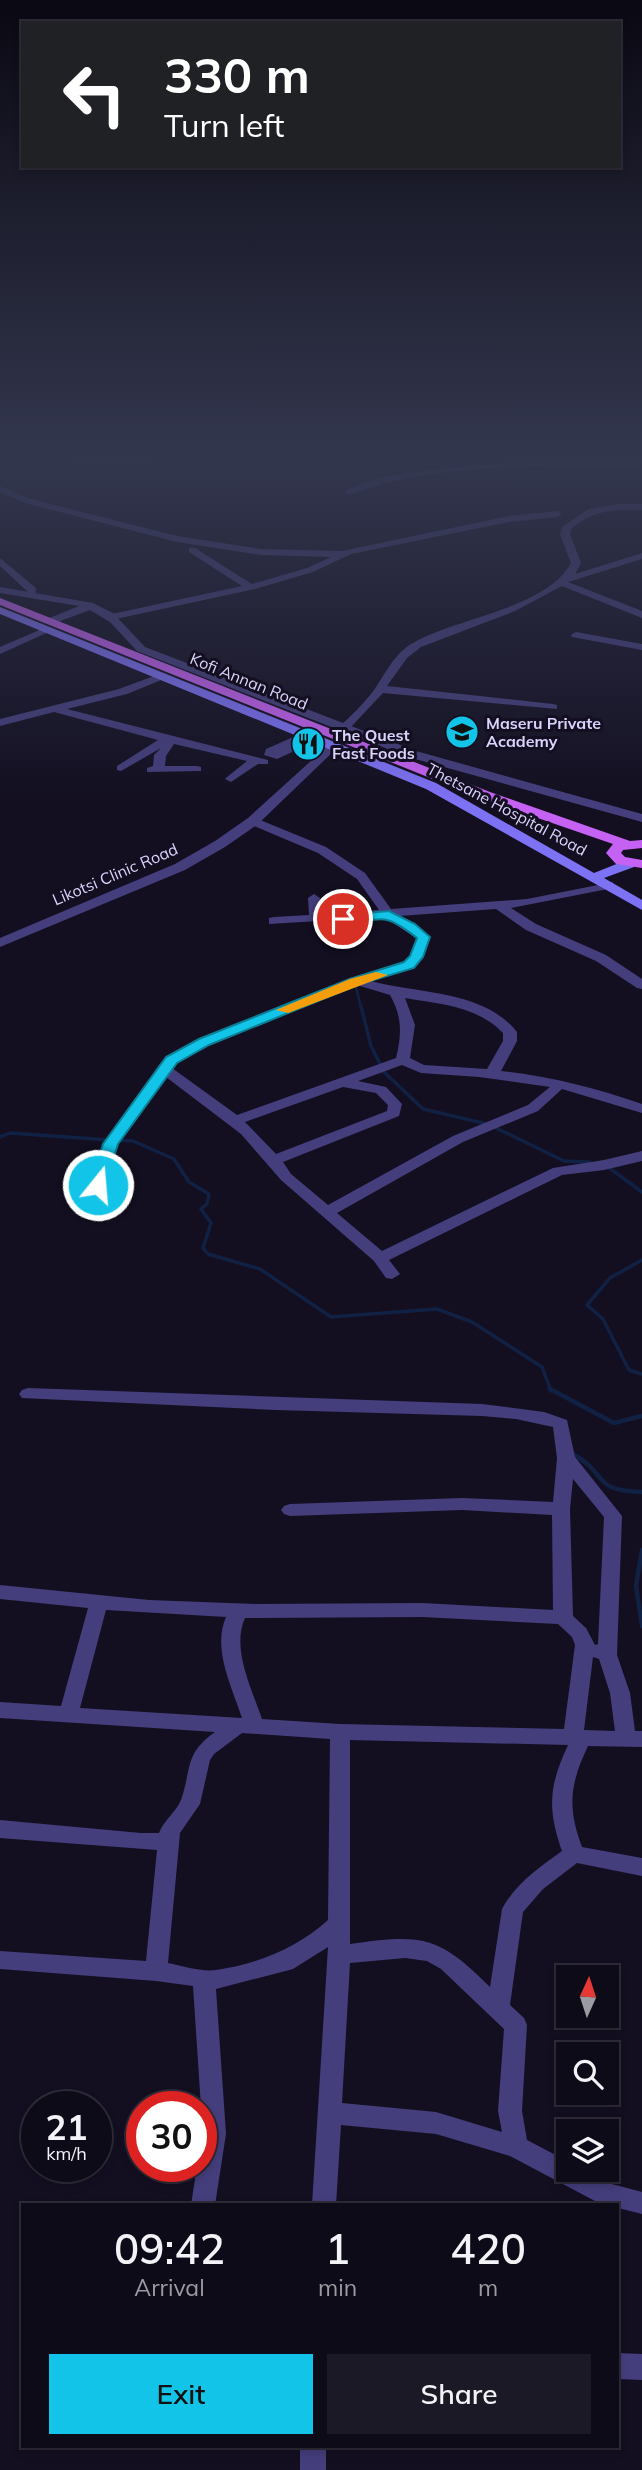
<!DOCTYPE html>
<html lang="en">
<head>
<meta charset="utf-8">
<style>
	:root { --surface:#0e0b19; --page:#1c1926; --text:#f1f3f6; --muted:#9b9ba2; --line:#2e2b38; --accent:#12c5e8 }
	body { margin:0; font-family:Mulish,sans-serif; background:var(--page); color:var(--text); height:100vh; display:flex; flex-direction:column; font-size:26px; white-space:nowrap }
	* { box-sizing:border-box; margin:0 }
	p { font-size:23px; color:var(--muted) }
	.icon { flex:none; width:38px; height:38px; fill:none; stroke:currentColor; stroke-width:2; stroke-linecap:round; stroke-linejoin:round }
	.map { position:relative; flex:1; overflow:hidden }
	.sheet { position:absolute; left:21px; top:2203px; width:598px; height:245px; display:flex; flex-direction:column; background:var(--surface); border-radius:0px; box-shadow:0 4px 10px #0003,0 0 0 2px var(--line) }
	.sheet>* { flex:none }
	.hud { position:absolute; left:21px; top:21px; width:600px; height:147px; border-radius:0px; box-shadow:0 4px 10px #0003,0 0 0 2px var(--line); background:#202124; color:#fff; overflow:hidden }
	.needle { width:46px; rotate:3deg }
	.buttons { position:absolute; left:556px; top:1965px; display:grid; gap:14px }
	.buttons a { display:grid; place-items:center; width:63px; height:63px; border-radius:0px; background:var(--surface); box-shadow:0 4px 10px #0003,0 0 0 2px var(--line); font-size:35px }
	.speed { position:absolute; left:21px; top:2091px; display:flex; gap:14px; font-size:35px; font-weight:700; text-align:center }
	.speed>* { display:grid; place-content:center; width:91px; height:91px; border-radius:50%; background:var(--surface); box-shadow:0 4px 10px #0003,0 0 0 2px var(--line); line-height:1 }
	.speed small { font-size:18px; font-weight:400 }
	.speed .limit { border:10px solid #d22; background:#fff; color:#111 }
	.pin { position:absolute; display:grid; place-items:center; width:60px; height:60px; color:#fff; margin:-30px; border:4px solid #fff; border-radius:50%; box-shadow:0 2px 7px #0007 }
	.me { position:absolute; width:77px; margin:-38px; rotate:17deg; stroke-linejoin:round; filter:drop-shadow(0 0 5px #0008) }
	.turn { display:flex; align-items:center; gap:24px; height:147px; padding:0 28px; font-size:32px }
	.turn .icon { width:91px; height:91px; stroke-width:2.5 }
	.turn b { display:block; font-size:49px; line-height:60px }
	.eta { display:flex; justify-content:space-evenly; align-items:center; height:119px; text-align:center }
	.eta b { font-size:42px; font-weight:600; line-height:49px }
	.button { display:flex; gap:14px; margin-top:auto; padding:14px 28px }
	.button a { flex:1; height:80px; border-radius:0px; background:var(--accent); color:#111; font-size:28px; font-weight:600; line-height:80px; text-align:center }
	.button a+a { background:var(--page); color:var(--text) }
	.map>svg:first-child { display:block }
	.green { fill:#132a2b }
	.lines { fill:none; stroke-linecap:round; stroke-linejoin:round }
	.stream-far2 { stroke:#112143; stroke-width:2.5 }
	.stream-far1 { stroke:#112143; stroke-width:3.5 }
	.stream { stroke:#112143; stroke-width:4.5 }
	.minor { fill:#443e7c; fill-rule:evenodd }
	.tertiary { fill:#443e7c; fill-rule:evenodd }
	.secondary { fill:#7d71f4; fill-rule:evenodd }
	.primary { fill:#c662f3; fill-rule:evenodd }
	.route { fill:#12c5e8; stroke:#0c8097; stroke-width:2 }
	.slow { fill:#f59e0b }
	.labels { text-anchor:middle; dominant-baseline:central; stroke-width:6; stroke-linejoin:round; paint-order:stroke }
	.far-street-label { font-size:16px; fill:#dad3fc; stroke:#130f21 }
	.far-poi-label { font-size:16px; font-weight:bold; fill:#dad3fc; stroke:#130f21; text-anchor:start }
</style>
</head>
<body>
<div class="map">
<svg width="642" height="2470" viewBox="0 0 642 2470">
	<rect width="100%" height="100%" fill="#130f21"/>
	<path class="green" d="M86 457H151L152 461C142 472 99 473 84 470 74 469 81 465 71 463Z"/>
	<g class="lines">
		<polyline class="stream-far2" points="355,983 361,1008"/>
		<g class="stream-far1">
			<polyline points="361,1006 371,1046 384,1072 423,1109 487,1124"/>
			<polyline points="494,1127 564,1161 590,1162"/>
			<polyline points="0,1137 10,1133 109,1140"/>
			<polyline points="117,1140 133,1141 174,1159 189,1182 209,1194 207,1204 201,1209 211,1223 203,1248 208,1254 260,1269 331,1317 437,1309 472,1322 542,1367 551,1391"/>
			<polyline points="608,1167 642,1192"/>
			<polyline points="642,1260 610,1278 587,1305 603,1319 629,1370 642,1374"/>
		</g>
		<g class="stream">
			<polyline points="550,1389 614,1423 642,1416"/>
			<path d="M573 1454C610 1475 590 1490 642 1492"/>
			<polyline points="642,1550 636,1586 642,1626"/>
		</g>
		<g class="minor">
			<path d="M642 459V465C559 465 471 464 390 482 376 485 363 491 349 495L344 492C369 477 404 473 432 470 502 462 572 460 642 459Z"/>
			<polygon points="0,486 31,499 177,536 261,549 342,551 509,516 557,511 562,514 557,517 509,522 351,554 313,572 255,589 111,620 107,619 107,615 242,586 189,552 189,548 195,548 252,584 307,568 331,557 261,555 177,542 25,503 0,492"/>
			<path d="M619 504H642V510C614 509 593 510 571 529L570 534 581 563 575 574 642 553V559L568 582 642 611V618L562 586 515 611 421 647 407 658 387 686 553 704 557 705V709L383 693 349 729H341V725C352 715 362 705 371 694 384 677 392 656 411 644 454 618 546 609 571 563L560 534 563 526 589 509Z"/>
			<polygon points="0,558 36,588 35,597 27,597 27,591 0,566"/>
			<polygon points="44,628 53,630 0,654 0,647"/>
			<polygon points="576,632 642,644 642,650 572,637 571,635"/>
			<polygon points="162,673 166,674 166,678 127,694 67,709 268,760 268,764 258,764 231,782 225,779 227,777 247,761 174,744 166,756 165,766 197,766 201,767 201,771 147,772 147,768 153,766 154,755 161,748 121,771 117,770 117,766 158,740 54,712 0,726 0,719 119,689"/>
			<polygon points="307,731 313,734 299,742 303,746 301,748 277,759 264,755 266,749"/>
			<path d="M253 817 326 847 365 873 391 909 527 899 613 882V888L511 908 536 924 606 955 642 979V989L637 988 596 961 526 930 496 909 399 916 430 937C418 975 405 970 371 981 418 994 484 990 517 1032V1041L501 1071C549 1076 596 1088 642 1104V1113L562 1089 538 1111 463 1142 337 1213 382 1251 553 1168 604 1160 642 1151V1161L604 1170 562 1175 389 1260 400 1274 392 1279 386 1278 374 1261 281 1180 241 1134 166 1077 118 1144 104 1190 101 1193H91L88 1190 104 1144 166 1057 199 1039 350 978 404 962 411 956 416 938 384 917 269 924V918L274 917 309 915 308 898 314 894 320 898 322 914 379 910 357 879 318 853 249 824V818ZM357 985 390 995C402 1016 402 1034 396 1058L237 1115 172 1068 176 1063 209 1045ZM405 998C440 1004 477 1006 503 1033V1041L487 1069 424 1065 410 1058 415 1025ZM402 1065 421 1073 479 1077 550 1087 528 1105 453 1136 328 1205 291 1174 283 1162 399 1116 402 1104 386 1087 358 1081ZM343 1087 376 1093 388 1105 387 1111 276 1154 245 1122Z"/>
			<path d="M28 1388 482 1404 544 1412 567 1420 575 1457 622 1516 617 1655 630 1693 635 1731H642V1747L588 1746C570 1784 567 1807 582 1847L642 1858V1876L577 1863 543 1889 523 1912 510 2005 524 2018 527 2025 522 2111 527 2140 569 2162V2170H584L608 2183 642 2192V2214L618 2208V2205H606L595 2201 510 2156 436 2134 341 2125 336 2205H312L328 1947 293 1969 216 1989 226 2134 215 2205H191L197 2166H201V2107L193 1986 156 1981 0 1969V1951L146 1961 157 1850 0 1838V1820L141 1833H159C164 1820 176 1812 181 1800 192 1768 184 1754 215 1732L0 1718V1702L61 1706 88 1608 0 1599V1585L149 1600 255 1604 422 1603 553 1610 552 1515 462 1510 290 1516 284 1514 281 1510 284 1506 290 1504 462 1498 553 1502 557 1458 553 1427 516 1419 482 1416 276 1410 22 1398 19 1394 22 1390ZM573 1479 604 1517 598 1644 595 1645 586 1628 573 1616 570 1509ZM106 1610 226 1617C212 1649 232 1687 242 1718L80 1708ZM422 1617 558 1624 572 1637 575 1645 564 1729 340 1724 262 1719C252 1689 231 1649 245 1618ZM593 1657 599 1659 610 1693 615 1731 584 1730ZM242 1733 330 1739 328 1920C297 1948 258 1964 216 1970 201 1972 183 1966 168 1963L180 1833 200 1804 210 1760 214 1754ZM350 1740 568 1745C549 1786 547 1808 562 1851 540 1867 515 1884 502 1909L490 1987C438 1935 422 1934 350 1944ZM405 1958 427 1961 441 1969 504 2029 498 2111 502 2132 436 2112 342 2103 350 1963Z"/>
			<polygon points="618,2353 642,2354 642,2380 618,2379"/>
			<rect x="300" y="2446" width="26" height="24"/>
		</g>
		<g class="tertiary">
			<polygon points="0,587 93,603 113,613 145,647 416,751 642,814 642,822 408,757 137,651 110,622 90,610 55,623 47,623 47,619 79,606 0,593"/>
			<polygon points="334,740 338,741 338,747 258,824 225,847 185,870 0,947 0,938 175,864 215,841 248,818"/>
		</g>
		<polygon class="secondary" points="0,607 436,783 594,873 624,861 634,861 634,867 604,878 642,900 642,910 426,789 0,614"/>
		<polygon class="primary" points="0,598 490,792 630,841 642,840 642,848 623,850 621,853 625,857 642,860 642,868 616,864 606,853 613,844 480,798 0,605"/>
	</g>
	<linearGradient id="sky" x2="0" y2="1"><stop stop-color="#0a0812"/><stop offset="0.57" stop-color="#33374e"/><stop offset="1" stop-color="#33374e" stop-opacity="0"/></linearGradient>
	<rect width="642" height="803" fill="url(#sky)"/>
	<path class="route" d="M389 911 415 924 430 937 423 957 414 968 360 984 209 1045 177 1063 118 1144 105 1185 103 1189H92L90 1185 103 1144 166 1057 199 1039 350 979 404 962 410 956 417 938C408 931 397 922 387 920 372 916 350 929 337 919L343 915Z"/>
	<polygon class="slow" points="376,972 388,975 288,1013 276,1010 350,979"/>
	<defs>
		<symbol id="school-disc" viewBox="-11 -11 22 22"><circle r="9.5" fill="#12c5e8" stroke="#130f21"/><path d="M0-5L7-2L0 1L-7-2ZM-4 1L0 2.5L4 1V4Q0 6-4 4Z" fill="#111"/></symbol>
		<symbol id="restaurant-disc" viewBox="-11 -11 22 22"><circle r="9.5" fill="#12c5e8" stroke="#130f21"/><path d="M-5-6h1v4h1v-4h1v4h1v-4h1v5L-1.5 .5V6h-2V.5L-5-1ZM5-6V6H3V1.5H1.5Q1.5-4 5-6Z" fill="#111"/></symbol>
	</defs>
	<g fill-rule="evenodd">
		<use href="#school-disc" x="443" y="713" width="38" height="38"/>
		<use href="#restaurant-disc" x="289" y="725" width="38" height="38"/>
	</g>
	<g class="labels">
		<g class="far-street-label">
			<text transform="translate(249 681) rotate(22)">Kofi Annan Road</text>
			<text transform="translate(507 809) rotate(28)">Thetsane Hospital Road</text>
			<text transform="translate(115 874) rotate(-23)">Likotsi Clinic Road</text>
		</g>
		<g class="far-poi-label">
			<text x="486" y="723">Maseru Private<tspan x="486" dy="18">Academy</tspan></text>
			<text x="332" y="735">The Quest<tspan x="332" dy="18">Fast Foods</tspan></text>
		</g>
	</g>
</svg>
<div class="buttons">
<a><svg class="needle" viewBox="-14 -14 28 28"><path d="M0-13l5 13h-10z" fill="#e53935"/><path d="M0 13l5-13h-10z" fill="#9b9ba2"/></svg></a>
<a><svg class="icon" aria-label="search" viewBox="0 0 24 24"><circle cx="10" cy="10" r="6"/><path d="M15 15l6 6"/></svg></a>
<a><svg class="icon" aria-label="layers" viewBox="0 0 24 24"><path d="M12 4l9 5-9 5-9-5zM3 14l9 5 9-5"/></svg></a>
</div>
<div class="speed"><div>21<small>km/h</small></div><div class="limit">30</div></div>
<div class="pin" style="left:343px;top:919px;background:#d93025"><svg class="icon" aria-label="arrive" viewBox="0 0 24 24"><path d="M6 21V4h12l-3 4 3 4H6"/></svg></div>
<svg class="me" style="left:98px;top:1185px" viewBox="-20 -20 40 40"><circle r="17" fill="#12c5e8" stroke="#fff" stroke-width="3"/><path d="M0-11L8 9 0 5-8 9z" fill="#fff"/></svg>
<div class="hud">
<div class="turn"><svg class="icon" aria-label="left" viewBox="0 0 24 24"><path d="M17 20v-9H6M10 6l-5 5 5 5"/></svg><div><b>330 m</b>Turn left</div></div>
</div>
<section class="sheet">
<div class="eta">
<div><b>09:42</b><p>Arrival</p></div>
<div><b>1</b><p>min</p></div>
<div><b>420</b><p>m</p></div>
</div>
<div class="button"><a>Exit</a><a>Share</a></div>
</section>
</div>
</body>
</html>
